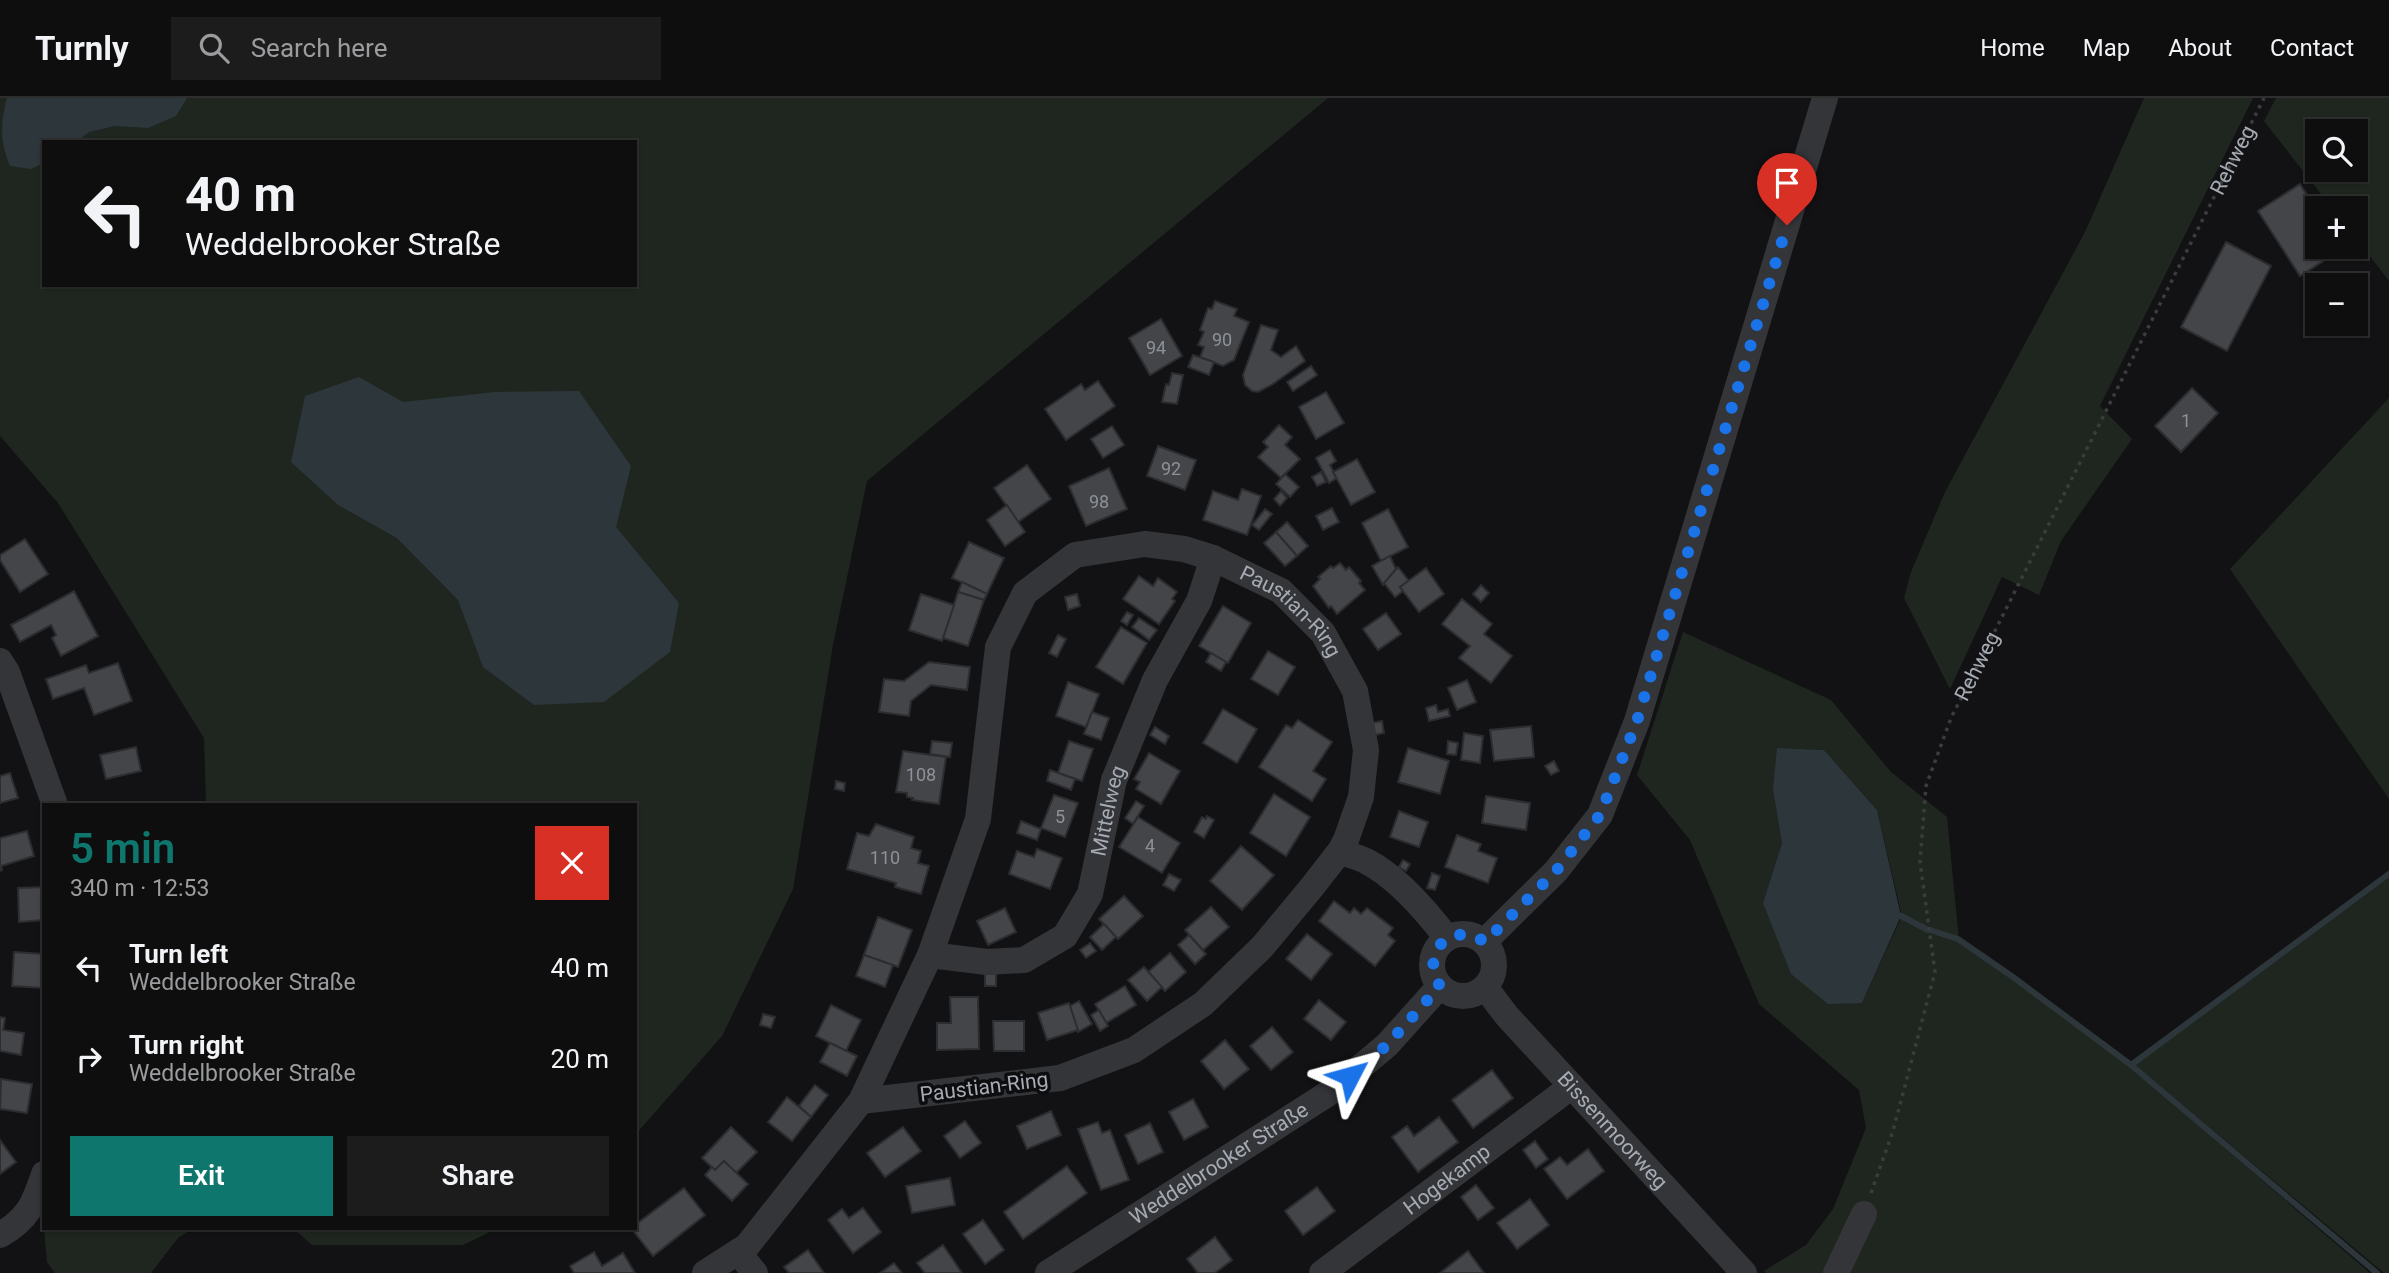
<!DOCTYPE html>
<html lang="en">
<head>
<meta charset="utf-8">
<style>
	:root { --surface:#0e0e0f; --page:#1c1c1d; --text:#f1f3f6; --muted:#9b9c9e; --line:#2e2e2f; --accent:#0f766e }
	body { margin:0; font-family:Roboto,sans-serif; background:var(--page); color:var(--text); height:100vh; display:flex; flex-direction:column; font-size:26px; white-space:nowrap }
	* { box-sizing:border-box; margin:0 }
	p { font-size:23px; color:var(--muted) }
	.icon { flex:none; width:38px; height:38px; fill:none; stroke:currentColor; stroke-width:2; stroke-linecap:round; stroke-linejoin:round }
	.map { position:relative; flex:1; overflow:hidden }
	.side { position:absolute; left:42px; top:705px; width:595px; height:427px; display:flex; flex-direction:column; background:var(--surface); border-radius:0px; box-shadow:0 2px 5px #0004,0 0 0 2px var(--line) }
	.side>* { flex:none }
	.top-card { position:absolute; left:42px; top:42px; width:595px; height:147px; border-radius:0px; box-shadow:0 2px 5px #0004,0 0 0 2px var(--line); background:#0e0e0f; color:var(--text); overflow:hidden }
	.buttons { position:absolute; left:2305px; top:21px; display:grid; gap:14px }
	.buttons a { display:grid; place-items:center; width:63px; height:63px; border-radius:0px; background:var(--surface); box-shadow:0 2px 5px #0004,0 0 0 2px var(--line); font-size:35px }
	.pin { position:absolute; display:grid; place-items:center; width:60px; height:60px; color:#fff; margin:-72px -30px; border-radius:50% 50% 50% 0; rotate:-45deg; box-shadow:0 0 7px #0007 }
	.pin .icon { rotate:45deg }
	.me { position:absolute; width:77px; margin:-38px; rotate:51deg; stroke-linejoin:round; filter:drop-shadow(0 0 5px #0008) }
	.turn { display:flex; align-items:center; gap:24px; height:147px; padding:0 28px; font-size:32px }
	.turn .icon { width:91px; height:91px; stroke-width:2.5 }
	.turn b { display:block; font-size:49px; line-height:60px }
	.round { display:grid; place-items:center; flex:none; width:74px; height:74px; border-radius:0px; background:var(--page) }
	.headline { display:flex; align-items:center; justify-content:space-between; height:119px; padding:0 28px }
	h1 { font-size:42px; font-weight:600; line-height:52px; color:var(--accent) }
	.button { display:flex; gap:14px; margin-top:auto; padding:14px 28px }
	.button a { flex:1; height:80px; border-radius:0px; background:var(--accent); color:#fff; font-size:28px; font-weight:600; line-height:80px; text-align:center }
	.button a+a { background:var(--page); color:var(--text) }
	ul { padding:0; list-style:none }
	li { display:flex; align-items:center; gap:21px; height:91px; padding:0 28px }
	li div { flex:1 }
	li b { display:block; font-size:26px }
	li em { font-style:normal }
	header { display:flex; align-items:center; gap:42px; box-sizing:border-box; height:98px; padding:0 35px; background:var(--surface); border-bottom:2px solid var(--line) }
	header strong { font-size:33px }
	nav { display:flex; gap:38px; margin-inline-start:auto; font-size:24px }
	.search { width:490px; height:63px; background:var(--page); display:flex; align-items:center; gap:18px; box-sizing:border-box; padding:0 24px; border-radius:0px; color:var(--muted); font-size:26px }
	.map>svg:first-child { display:block }
	.green { fill:#1f261f; fill-rule:evenodd }
	.water { fill:#2d363b }
	.lines { fill:none; stroke-linecap:round; stroke-linejoin:round }
	.stream { stroke:#2d363b; stroke-width:6 }
	.building { fill:#444549; stroke:#2c2d30; stroke-width:2 }
	.path { stroke:#3a3c3f; stroke-width:3.5; stroke-dasharray:3.5 5; stroke-linecap:butt }
	.minor { stroke:#343538; stroke-width:26 }
	.route { stroke:#1a73e8; stroke-width:12; stroke-dasharray:0 21.6 }
	.labels { text-anchor:middle; dominant-baseline:central; stroke-width:7; stroke-linejoin:round; paint-order:stroke }
	.number-label { font-size:18px; fill:#8d9198 }
	.street-label { font-size:21px; fill:#a5aab3; stroke:#0d0d0f }
</style>
</head>
<body>
<header>
<strong>Turnly</strong>
<div class="search"><svg class="icon" aria-label="search" viewBox="0 0 24 24"><circle cx="10" cy="10" r="6"/><path d="M15 15l6 6"/></svg>Search here</div>
<nav><a>Home</a><a>Map</a><a>About</a><a>Contact</a></nav>
</header>
<div class="map">
<svg width="2389" height="1175" viewBox="0 0 2389 1175">
	<rect width="100%" height="100%" fill="#121214"/>
	<g class="green">
		<path d="M0 0H1328L867 383 833 547 793 791 722 938 635 1037V707H206L204 640 58 405 0 338ZM44 44H635V187H44Z"/>
		<polygon points="2144,0 2253,0 2100,308 2132,341 2061,443 2039,497 2002,479 1950,591 1904,500 1911,474 1945,394 2085,134"/>
		<path d="M2276 0H2389V183L2356 140V110H2332L2264 23ZM2356 33V72H2317V33Z"/>
		<polygon points="2389,300 2389,701 2230,471"/>
		<path d="M1683 534 1831 602 1891 674 1947 719 1959 842 2130 969 2370 1175H1766L1764 1173 1806 1147 1833 1111 1866 1030 1859 992 1759 906 1690 742 1637 677ZM1777 650 1824 652 1877 712 1902 818 1862 905 1763 805 1782 745Z"/>
		<polygon points="2389,780 2389,1175 2384,1175 2135,967"/>
		<polygon points="44,1131 44,1130 192,1131 178,1140 151,1175 55,1175 47,1164"/>
		<polygon points="294,1131 496,1131 463,1147 312,1147"/>
	</g>
	<g class="water">
		<path d="M7 0H187L176 18 148 30 115 28 89 34 76 44H44V65L31 71 10 68C0 42 0 27 7 0Z"/>
		<polygon points="359,279 403,304 495,294 579,293 631,368 616,429 679,505 670,554 604,604 534,607 483,569 458,502 397,440 338,407 291,364 305,298"/>
		<polygon points="1777,650 1824,652 1877,712 1901,818 1862,905 1828,906 1791,876 1763,805 1782,745 1773,691"/>
	</g>
	<g class="lines">
		<g class="stream">
			<polyline points="1901,818 1928,832"/>
			<polyline points="1930,832 1958,841 2013,879 2131,967 2389,776"/>
			<polyline points="2131,967 2377,1175"/>
		</g>
	</g>
	<g class="building">
		<polygon points="2300,86 2317,113 2317,149 2340,149 2342,151 2300,178 2258,113"/>
		<polygon points="2226,144 2271,168 2227,253 2181,229"/>
		<polygon points="1215,203 1237,211 1234,218 1249,224 1234,262 1223,268 1200,259 1204,249 1198,247 1204,234 1200,232 1208,210 1212,211"/>
		<polygon points="1161,221 1182,258 1150,277 1129,240"/>
		<polygon points="1261,227 1278,232 1271,252 1281,259 1296,248 1305,263 1273,286 1258,294 1252,293 1245,287 1243,277"/>
		<polygon points="1193,257 1214,264 1209,277 1188,269"/>
		<polygon points="1311,268 1317,277 1293,293 1287,284"/>
		<polygon points="1172,275 1183,277 1177,306 1162,304 1166,286 1169,287"/>
		<polygon points="1098,283 1115,308 1066,342 1045,311 1081,286 1085,292"/>
		<polygon points="2192,290 2218,315 2181,354 2155,328"/>
		<polygon points="1326,294 1344,325 1316,341 1299,309"/>
		<polygon points="1279,327 1292,339 1285,347 1300,361 1281,380 1258,359 1268,349 1263,344"/>
		<polygon points="1112,328 1124,347 1103,360 1091,341"/>
		<polygon points="1158,348 1196,362 1185,392 1147,378"/>
		<polygon points="1330,352 1336,363 1330,367 1337,380 1329,385 1316,360"/>
		<polygon points="1357,361 1375,394 1351,407 1333,374"/>
		<polygon points="1027,367 1051,401 1018,424 994,390"/>
		<polygon points="1109,370 1127,411 1086,428 1069,388"/>
		<polygon points="1321,374 1326,384 1317,388 1312,379"/>
		<polygon points="1285,376 1299,389 1290,399 1276,386"/>
		<polygon points="1242,391 1261,398 1247,437 1203,422 1213,393 1238,402"/>
		<polygon points="1281,393 1287,400 1280,408 1274,401"/>
		<polygon points="1007,407 1025,434 1005,448 987,422"/>
		<polygon points="1332,410 1339,424 1323,432 1316,418"/>
		<polygon points="1265,411 1272,416 1259,432 1252,427"/>
		<polygon points="1388,411 1408,449 1381,463 1362,425"/>
		<polygon points="1287,424 1308,448 1297,458 1276,434"/>
		<polygon points="1276,434 1297,458 1285,468 1264,445"/>
		<polygon points="25,441 48,476 20,494 0,462 0,457"/>
		<polygon points="969,444 1004,460 987,496 952,480"/>
		<polygon points="1390,458 1396,471 1383,487 1372,468"/>
		<polygon points="1340,465 1346,472 1349,469 1361,483 1359,485 1365,492 1337,516 1331,508 1329,510 1313,488 1320,481 1318,479 1331,468 1333,470"/>
		<polygon points="1398,469 1409,483 1400,489 1403,493 1395,499 1384,485"/>
		<polygon points="1426,470 1444,496 1419,514 1400,489"/>
		<polygon points="1139,478 1153,488 1158,480 1177,494 1172,501 1175,503 1159,526 1123,501"/>
		<polygon points="962,484 987,496 984,502 958,494"/>
		<polygon points="1481,487 1489,495 1481,504 1473,496"/>
		<polygon points="74,493 98,538 61,558 52,540 56,537 51,527 20,544 11,527"/>
		<polygon points="958,494 984,502 968,548 943,540"/>
		<polygon points="921,496 954,507 942,543 909,532"/>
		<polygon points="1077,496 1080,508 1068,512 1065,499"/>
		<polygon points="1462,501 1492,526 1484,536 1512,558 1491,585 1459,560 1470,548 1442,526"/>
		<polygon points="1223,508 1251,525 1228,565 1199,548"/>
		<polygon points="1127,514 1133,517 1127,527 1121,523"/>
		<polygon points="1386,515 1401,536 1378,552 1363,531"/>
		<polygon points="1139,520 1157,532 1149,542 1132,529"/>
		<polygon points="1121,529 1147,545 1123,586 1096,569"/>
		<polygon points="1058,537 1066,541 1057,559 1049,555"/>
		<polygon points="1268,553 1295,569 1278,597 1251,581"/>
		<polygon points="1211,555 1226,564 1221,573 1206,564"/>
		<polygon points="929,564 970,569 967,592 931,587 911,603 909,618 879,614 884,581 904,583"/>
		<polygon points="118,565 132,603 94,617 84,590 53,601 46,581 86,567 89,575"/>
		<polygon points="1467,582 1476,604 1457,612 1448,590"/>
		<polygon points="1068,584 1099,596 1086,629 1056,618"/>
		<polygon points="1436,607 1438,614 1448,611 1450,618 1429,623 1426,610"/>
		<polygon points="1223,611 1257,631 1237,665 1203,645"/>
		<polygon points="1092,614 1109,620 1101,642 1084,636"/>
		<polygon points="1298,622 1332,644 1313,673 1326,681 1312,703 1259,669 1286,627 1292,630"/>
		<polygon points="1382,623 1384,635 1375,637 1372,625"/>
		<polygon points="1531,628 1534,659 1494,663 1490,632"/>
		<polygon points="1155,629 1169,638 1165,646 1150,637"/>
		<polygon points="1464,635 1483,638 1480,665 1461,662"/>
		<polygon points="932,643 952,645 950,659 930,656"/>
		<polygon points="1069,643 1093,651 1082,683 1058,675"/>
		<polygon points="1448,643 1458,645 1456,657 1447,656"/>
		<polygon points="136,649 141,673 106,681 100,657"/>
		<polygon points="1408,650 1449,663 1440,696 1398,684"/>
		<polygon points="903,653 946,659 939,706 912,702 913,700 907,699 907,695 896,694"/>
		<polygon points="1149,655 1180,673 1161,706 1136,691 1140,684 1134,681"/>
		<polygon points="1554,663 1559,673 1551,677 1545,668"/>
		<polygon points="1050,672 1075,681 1071,692 1047,683"/>
		<polygon points="10,675 18,700 0,705 0,678"/>
		<polygon points="836,683 845,685 844,693 835,691"/>
		<polygon points="1274,696 1310,719 1286,758 1250,735"/>
		<polygon points="1054,697 1078,705 1065,739 1041,730"/>
		<polygon points="1486,698 1530,705 1526,732 1482,725"/>
		<polygon points="1136,703 1144,708 1133,726 1125,720"/>
		<polygon points="1399,713 1428,724 1419,749 1390,739"/>
		<polygon points="1207,718 1214,722 1204,740 1194,734 1202,719 1206,721"/>
		<polygon points="1138,719 1180,745 1162,775 1119,749"/>
		<polygon points="1021,723 1041,731 1037,742 1017,735"/>
		<polygon points="876,726 914,739 911,750 921,753 918,765 929,768 921,796 895,789 896,785 847,771 857,735 869,738"/>
		<polygon points="27,733 34,758 1,768 2,772 0,773 0,740"/>
		<polygon points="1457,737 1481,746 1478,753 1497,760 1488,785 1445,769"/>
		<polygon points="1241,748 1274,777 1242,812 1210,783"/>
		<polygon points="1037,751 1062,760 1050,791 1009,776 1017,753 1034,759"/>
		<polygon points="1403,762 1410,766 1406,773 1399,769"/>
		<polygon points="1432,775 1440,778 1435,792 1427,790"/>
		<polygon points="1169,776 1181,782 1174,793 1163,787"/>
		<polygon points="44,789 44,822 19,824 18,790"/>
		<polygon points="1124,798 1143,818 1118,841 1099,821"/>
		<polygon points="1334,803 1350,815 1354,810 1361,816 1367,810 1393,830 1388,837 1395,843 1375,868 1319,823"/>
		<polygon points="1211,809 1229,829 1203,852 1185,832"/>
		<polygon points="1005,810 1016,834 988,847 977,823"/>
		<polygon points="878,819 912,832 898,869 864,857"/>
		<polygon points="1104,826 1116,839 1102,852 1090,839"/>
		<polygon points="1307,836 1332,856 1311,882 1286,861"/>
		<polygon points="1189,837 1206,856 1195,866 1178,847"/>
		<polygon points="1090,845 1096,853 1086,860 1080,852"/>
		<polygon points="14,854 44,856 44,890 12,888"/>
		<polygon points="1170,855 1186,874 1165,893 1148,874"/>
		<polygon points="864,857 893,867 885,889 856,878"/>
		<polygon points="1144,869 1162,889 1147,903 1128,882"/>
		<rect x="985" y="876" width="11" height="12"/>
		<polygon points="1125,888 1136,907 1106,925 1095,906"/>
		<polygon points="950,899 978,899 979,951 937,952 937,925 951,925"/>
		<polygon points="1319,902 1346,924 1331,942 1304,921"/>
		<polygon points="1079,903 1092,926 1078,934 1070,908"/>
		<polygon points="1069,905 1078,932 1047,942 1038,915"/>
		<polygon points="831,907 861,922 846,953 816,938"/>
		<polygon points="1099,912 1108,928 1100,933 1091,917"/>
		<polygon points="763,916 775,919 771,930 760,927"/>
		<polygon points="0,919 5,920 3,932 24,935 21,957 0,953"/>
		<polygon points="993,923 1024,923 1024,953 994,953"/>
		<polygon points="1272,929 1293,954 1271,972 1250,948"/>
		<polygon points="1225,942 1249,971 1224,991 1201,963"/>
		<polygon points="830,945 857,958 847,978 820,964"/>
		<polygon points="1492,972 1513,1000 1473,1030 1452,1002"/>
		<polygon points="1,981 32,986 27,1015 0,1011"/>
		<polygon points="815,987 828,997 811,1019 799,1008"/>
		<polygon points="787,999 811,1019 792,1043 768,1024"/>
		<polygon points="1193,1001 1208,1029 1184,1042 1169,1014"/>
		<polygon points="1051,1013 1061,1037 1027,1051 1017,1028"/>
		<polygon points="1439,1019 1458,1044 1418,1074 1392,1039 1407,1028 1414,1038"/>
		<polygon points="965,1023 981,1045 960,1060 944,1038"/>
		<polygon points="1098,1024 1102,1035 1110,1032 1129,1082 1101,1092 1078,1031"/>
		<polygon points="1150,1025 1163,1054 1138,1066 1125,1037"/>
		<polygon points="731,1029 757,1054 736,1075 724,1063 715,1072 702,1060"/>
		<polygon points="903,1029 921,1053 885,1079 867,1055"/>
		<polygon points="0,1042 16,1064 0,1076"/>
		<polygon points="1535,1043 1548,1061 1536,1070 1523,1052"/>
		<polygon points="1588,1051 1604,1073 1567,1101 1544,1071 1560,1059 1567,1067"/>
		<polygon points="724,1063 748,1086 732,1103 705,1077 712,1069 715,1072"/>
		<polygon points="1067,1068 1087,1095 1023,1141 1004,1114"/>
		<polygon points="950,1080 955,1107 912,1115 906,1088"/>
		<polygon points="1476,1087 1494,1110 1478,1122 1461,1099"/>
		<polygon points="1317,1089 1335,1113 1303,1137 1285,1113"/>
		<polygon points="684,1090 705,1117 653,1158 631,1130 635,1130 635,1127"/>
		<polygon points="1530,1101 1549,1127 1517,1151 1497,1125"/>
		<polygon points="863,1110 881,1134 853,1155 828,1122 842,1111 849,1120"/>
		<polygon points="983,1122 1004,1152 985,1166 963,1136"/>
		<polygon points="1215,1139 1232,1162 1215,1175 1198,1175 1187,1161"/>
		<polygon points="943,1147 962,1175 925,1175 917,1165"/>
		<polygon points="808,1152 824,1175 789,1175 784,1169"/>
		<polygon points="1468,1153 1484,1175 1440,1175"/>
		<polygon points="594,1154 602,1168 623,1155 635,1175 574,1175 570,1168"/>
		<polygon points="894,1165 902,1175 880,1175"/>
	</g>
	<g class="lines">
		<path class="path" id="s1" d="M1871 1095 1893 1033 1935 874 1920 764 1926 688 1951 620 2264 0"/>
		<g class="minor">
			<polyline points="0,563 7,574 55,707"/>
			<path d="M1340 753C1348 757 1358 759 1366 763 1396 778 1427 814 1447 840"/>
			<circle cx="1463" cy="867" r="31"/>
			<polyline points="1484,844 1556,773 1600,717 1637,623 1825,0"/>
			<path id="s2" d="M930 857 987 864 1024 862 1065 838 1090 796 1114 682 1155 582 1199 503 1213 460"/>
			<path id="s3" d="M1485 889 1507 918 1744 1175"/>
			<path d="M0 1137C28 1121 34 1106 44 1076"/>
			<polyline points="738,1154 755,1175"/>
			<path id="s4" d="M705 1175 747 1148 861 1003 930 857 978 721 998 549 1025 495 1075 457 1145 446 1184 451 1213 460 1281 493 1323 535 1355 593 1366 652 1361 699 1346 742 1340 753 1312 789 1263 848 1203 906 1134 952 1060 980 861 1003"/>
			<path id="s5" d="M1048 1175 1332 993 1387 947 1440 888"/>
			<path id="s6" d="M1322 1175 1572 988"/>
			<polyline points="1836,1175 1864,1116"/>
		</g>
	</g>
	<g class="lines">
		<path class="route" d="M1350 978 1387 947 1440 888C1419 854 1451 822 1485 844L1556 773 1600 717 1637 623 1787 127"/>
	</g>
	<g class="labels">
		<g class="number-label">
			<text x="1222" y="241">90</text>
			<text x="1156" y="249">94</text>
			<text x="2186" y="322">1</text>
			<text x="1171" y="370">92</text>
			<text x="1099" y="403">98</text>
			<text x="921" y="676">108</text>
			<text x="1060" y="718">5</text>
			<text x="1150" y="747">4</text>
			<text x="885" y="759">110</text>
		</g>
		<g class="street-label">
			<text stroke="none"><textPath href="#s1" startOffset="1115">Rehweg</textPath></text>
			<text stroke="none"><textPath href="#s4" startOffset="1073">Paustian-Ring</textPath></text>
			<text stroke="none"><textPath href="#s1" startOffset="548">Rehweg</textPath></text>
			<text stroke="none"><textPath href="#s2" startOffset="276">Mittelweg</textPath></text>
			<text transform="translate(984 989) rotate(-7)">Paustian-Ring</text>
			<text stroke="none"><textPath href="#s3" startOffset="192">Bissenmoorweg</textPath></text>
			<text stroke="none"><textPath href="#s5" startOffset="203">Weddelbrooker Straße</textPath></text>
			<text stroke="none"><textPath href="#s6" startOffset="156">Hogekamp</textPath></text>
		</g>
	</g>
</svg>
<div class="buttons">
<a><svg class="icon" aria-label="search" viewBox="0 0 24 24"><circle cx="10" cy="10" r="6"/><path d="M15 15l6 6"/></svg></a>
<a>+</a>
<a>−</a>
</div>
<div class="pin" style="left:1787px;top:127px;background:#d93025"><svg class="icon" aria-label="arrive" viewBox="0 0 24 24"><path d="M6 21V4h12l-3 4 3 4H6"/></svg></div>
<svg class="me" style="left:1350px;top:978px" viewBox="-20 -20 40 40"><path d="M0-17L14 15 0 8-14 15z" fill="#1a73e8" stroke="#fff" stroke-width="4"/></svg>
<div class="top-card">
<div class="turn"><svg class="icon" aria-label="left" viewBox="0 0 24 24"><path d="M17 20v-9H6M10 6l-5 5 5 5"/></svg><div><b>40 m</b>Weddelbrooker Straße</div></div>
</div>
<section class="side">
<div class="headline"><div><h1>5 min</h1><p>340 m · 12:53</p></div><a class="round" style="background:#d93025;color:#fff"><svg class="icon" aria-label="close" viewBox="0 0 24 24"><path d="M6 6l12 12M18 6L6 18"/></svg></a></div>
<ul>
<li><svg class="icon" aria-label="left" viewBox="0 0 24 24"><path d="M17 20v-9H6M10 6l-5 5 5 5"/></svg><div><b>Turn left</b><p>Weddelbrooker Straße</p></div><em>40 m</em></li>
<li><svg class="icon" aria-label="right" viewBox="0 0 24 24"><path d="M7 20v-9h11M14 6l5 5-5 5"/></svg><div><b>Turn right</b><p>Weddelbrooker Straße</p></div><em>20 m</em></li>
</ul>
<div class="button"><a>Exit</a><a>Share</a></div>
</section>
</div>
</body>
</html>
